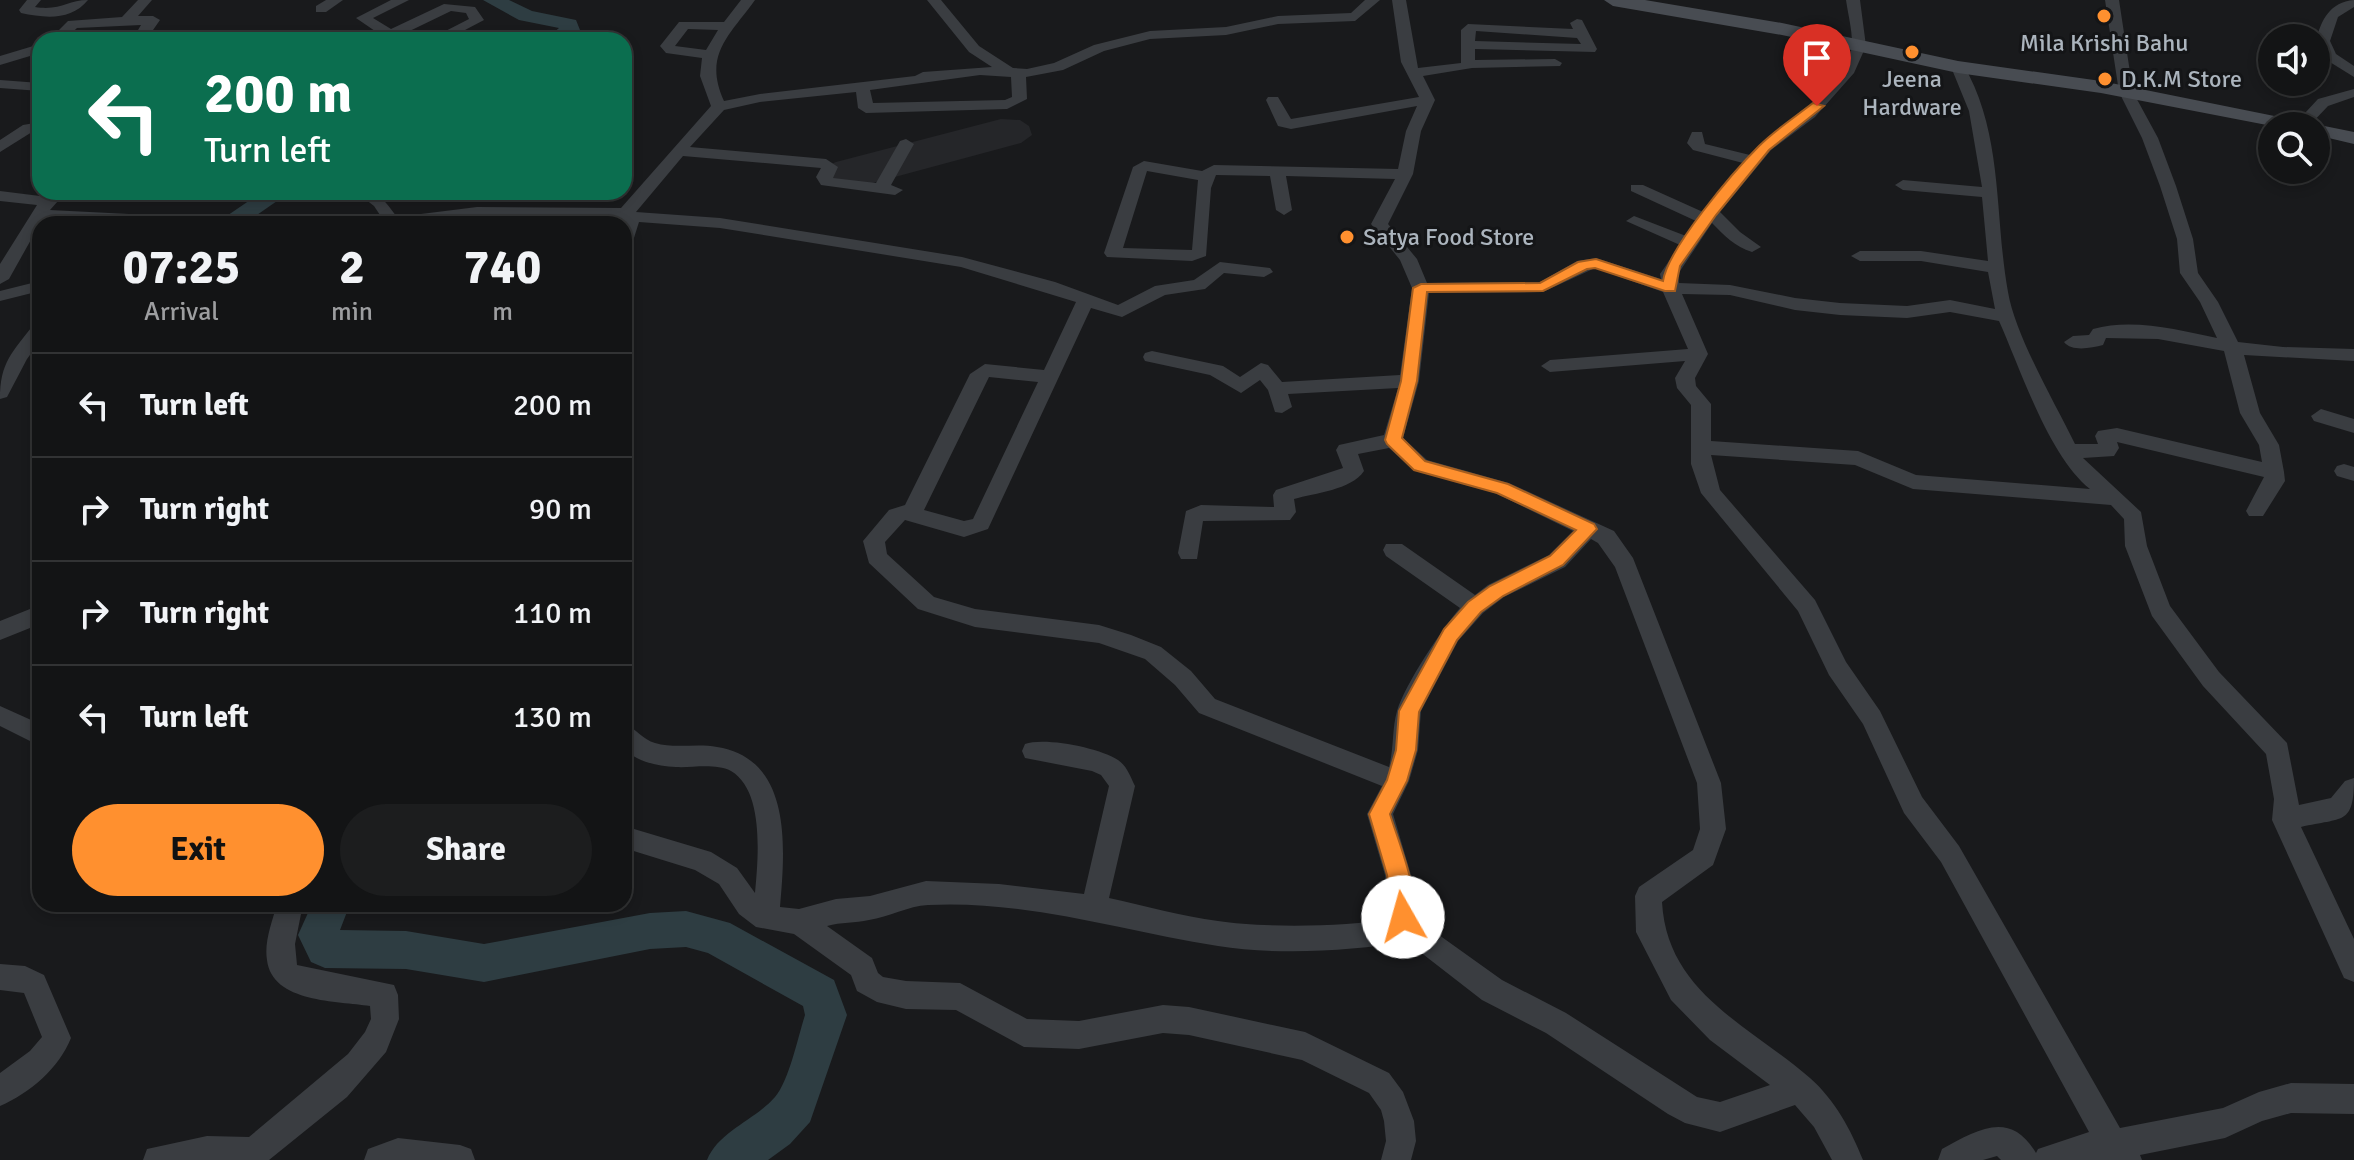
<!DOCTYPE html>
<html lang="en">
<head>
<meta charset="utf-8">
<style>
	:root { --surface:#131415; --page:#1c1d1e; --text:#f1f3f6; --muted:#9d9ea0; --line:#323334; --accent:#ff902f }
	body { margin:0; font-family:Signika,sans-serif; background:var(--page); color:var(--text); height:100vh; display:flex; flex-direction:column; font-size:30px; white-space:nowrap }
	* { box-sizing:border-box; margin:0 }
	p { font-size:26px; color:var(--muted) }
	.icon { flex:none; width:44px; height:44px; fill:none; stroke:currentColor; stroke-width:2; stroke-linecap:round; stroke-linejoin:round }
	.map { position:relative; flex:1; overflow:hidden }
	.sheet { position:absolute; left:32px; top:216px; width:600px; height:696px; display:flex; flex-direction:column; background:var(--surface); border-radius:24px; box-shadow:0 4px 12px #0003,0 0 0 2px var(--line) }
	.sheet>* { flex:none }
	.banner { position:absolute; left:32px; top:32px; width:600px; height:168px; border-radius:24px; box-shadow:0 4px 12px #0003,0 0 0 2px var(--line); background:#0b6e4f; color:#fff; overflow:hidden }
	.fabs { position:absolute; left:2258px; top:24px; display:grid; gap:16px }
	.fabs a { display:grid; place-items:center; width:72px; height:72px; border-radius:50%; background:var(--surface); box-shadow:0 4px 12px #0003,0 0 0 2px var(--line); font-size:40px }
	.pin { position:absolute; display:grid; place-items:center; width:68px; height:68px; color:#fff; margin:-82px -34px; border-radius:50% 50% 50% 0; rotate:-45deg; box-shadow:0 0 8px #0007 }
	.pin .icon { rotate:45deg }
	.me { position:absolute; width:88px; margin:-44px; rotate:353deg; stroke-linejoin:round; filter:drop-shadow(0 0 6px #0008) }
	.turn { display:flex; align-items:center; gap:28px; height:168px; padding:0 40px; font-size:36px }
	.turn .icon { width:104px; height:104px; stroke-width:2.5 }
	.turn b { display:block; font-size:56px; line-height:68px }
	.eta { display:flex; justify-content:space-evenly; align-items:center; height:136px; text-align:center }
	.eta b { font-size:48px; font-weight:800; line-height:56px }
	.button { display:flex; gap:16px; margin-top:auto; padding:16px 40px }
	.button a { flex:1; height:92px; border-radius:48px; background:var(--accent); color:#111; font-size:32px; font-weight:800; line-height:92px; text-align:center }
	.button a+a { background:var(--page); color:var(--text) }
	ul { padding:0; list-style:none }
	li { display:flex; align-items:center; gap:24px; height:104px; padding:0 40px; border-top:2px solid var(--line) }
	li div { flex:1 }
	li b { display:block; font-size:30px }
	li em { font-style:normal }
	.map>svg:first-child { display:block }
	.built { fill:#252629 }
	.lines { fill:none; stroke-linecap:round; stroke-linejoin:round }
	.river { fill:#2e3d42; fill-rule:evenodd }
	.street { fill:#3a3d41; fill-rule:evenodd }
	.secondary { fill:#484c52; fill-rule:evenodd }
	.route { fill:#ff902f; stroke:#a65e1f; stroke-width:2 }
	.poi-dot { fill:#ff902f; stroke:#141517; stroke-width:3 }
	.labels { text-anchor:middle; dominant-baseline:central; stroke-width:6; stroke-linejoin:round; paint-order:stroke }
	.far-poi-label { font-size:24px; fill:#abb4bd; stroke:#141517 }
</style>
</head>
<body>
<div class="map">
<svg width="2354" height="1160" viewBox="0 0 2354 1160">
	<rect width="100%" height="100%" fill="#191a1c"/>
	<polygon class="built" points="1001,119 1020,120 1029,126 1032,135 1021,143 854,188 827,180 829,165 836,162"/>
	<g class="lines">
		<g class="river">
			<polygon points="483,0 509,0 532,11 576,20 580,30 569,40 545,40 559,28 519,20"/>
			<polygon points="262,192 290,192 244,224 215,224"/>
			<path d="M312 904H350L340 930 406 931 484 944 650 913 686 911 730 923 834 980 847 1015 810 1122 790 1144 768 1160H707C719 1131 754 1121 775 1097 789 1081 798 1037 805 1015L803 1006 708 953 686 947 650 949 484 982 406 969 325 968 311 962 298 935Z"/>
		</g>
		<g class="street">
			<path d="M27 0H41L35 7C61 11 67 0 88 0 71 21 45 18 21 13L19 10Z"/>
			<polygon points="138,0 152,0 138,16 153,16 160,20 146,40 132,40 141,25 77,28 64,40 49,40 68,21 122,17"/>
			<polygon points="326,0 343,0 326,12 316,12 316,6"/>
			<polygon points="391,0 409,0 373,18 391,29 444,4 475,7 484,20 446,40 428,40 469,19 466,13 451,11 391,40 365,40 375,31 356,18"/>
			<path d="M741 0H755C729 36 703 55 724 101L760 94 915 76 923 72 992 67 969 52 927 0H941L979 46 1013 68 1027 69 1054 63 1094 45 1150 31 1226 27 1278 16 1351 13 1365 0H1380L1355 21 1278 24 1226 35 1150 39 1104 51 1063 70 1026 77 1027 99 1007 109 866 113 858 108 856 92 760 102 724 110 690 147 826 159 838 167 833 178 876 183 900 141 906 139 914 144 891 185 903 190 895 195 821 185 816 177 821 168 683 156 636 212 720 218 962 257 1055 282 1118 305 1155 286 1194 280 1220 262 1270 268 1273 272 1264 277 1224 273 1205 289 1165 295 1122 317 1091 308 988 529 964 537 905 520 885 542 887 554 934 597 975 609 1099 625 1131 635 1161 647 1191 671 1215 699 1389 767C1394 748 1392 728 1397 711 1405 684 1442 629 1460 608L1386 556 1383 550 1386 544H1402L1475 595 1488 585 1549 555 1573 531 1495 493 1413 470 1389 448 1358 454 1364 471C1351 490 1315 493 1294 499L1296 512 1290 520 1203 521 1197 559H1181L1178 553 1186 511 1201 505 1274 507 1273 495 1276 490 1343 468 1336 450 1339 445 1384 435 1398 388 1288 394 1292 407 1282 413 1275 412 1268 390 1260 380 1241 393 1210 375 1145 361 1143 357 1145 353 1152 351 1223 366 1240 377 1261 363 1268 365 1282 382 1400 375 1412 288 1400 260 1371 224 1395 179 1286 176 1292 210 1284 215 1276 210 1270 176 1216 175 1211 188 1206 256 1192 261 1107 257 1104 253 1133 167 1144 161 1202 171 1214 165 1398 169 1406 131 1417 106 1291 129 1278 126 1266 100 1268 97H1278L1291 119 1419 97 1401 62 1392 0H1406L1418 68 1461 63V30L1468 24 1573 29 1570 23 1577 19 1582 20 1597 49 1595 52 1475 49V60L1555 59 1562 63 1560 66 1472 68 1423 76 1435 100 1421 131 1413 174 1388 224 1417 259 1427 283 1540 282 1577 261 1596 258 1661 279 1660 274 1680 245 1626 221 1634 216 1686 236 1696 221 1631 191V185H1643L1703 212 1743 163 1693 150 1687 143 1692 132H1702L1705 144 1750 155C1775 125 1851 86 1852 43 1852 29 1848 14 1846 0H1860L1866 46 1854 73 1815 117 1771 150 1720 212 1740 232 1761 247 1752 252C1735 247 1724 235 1712 223L1678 274 1679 283 1730 285 1795 298 1840 303 1907 306 1950 300 1995 309 1988 272 1921 261H1860L1851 256 1860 251H1921L1988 261 1982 197 1903 190 1895 185 1903 180 1982 187 1969 111 1951 67 1953 64H1963C2004 134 1994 215 2008 292 2015 335 2055 403 2075 444H2098L2095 436 2098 431 2117 428 2262 462 2259 445 2240 413 2224 351 2158 339 2106 338 2103 345C2091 348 2072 352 2064 342L2073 336 2089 335 2093 329C2133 318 2178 330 2217 338L2200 302 2180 273 2177 239 2160 186 2142 138 2119 92 2105 0H2119L2133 92 2158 138 2176 186 2193 239 2198 273 2218 302 2238 342 2283 347 2354 349V361L2244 355 2260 413 2279 445 2284 472 2285 481 2263 516H2249L2246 511 2264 477 2117 442 2119 448 2114 456 2083 458 2141 512 2147 546 2170 606 2219 672 2287 743 2299 805 2331 798 2345 781 2354 778C2354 826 2343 817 2301 827L2354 939V982L2344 978 2272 820 2274 799 2266 754 2203 686 2152 616 2125 546 2124 519 2111 505 1913 489 1855 465 1711 455 1720 490 1815 600 1846 662 1880 711 1922 797 1959 846 2120 1128 2223 1108 2259 1092 2291 1083 2354 1084V1114L2291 1113 2262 1121 2225 1138 2140 1155 2142 1160H2001L1997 1156 1983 1160H1938L1942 1149C1977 1130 2010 1109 2036 1153L2038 1149 2089 1132 1941 862 1904 813 1863 724 1829 675 1798 611 1701 493 1691 464V405L1677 388 1675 378 1685 361 1550 372 1541 366 1550 360 1688 349 1663 292 1595 268 1543 292 1429 293 1419 381 1403 438 1427 460 1509 483 1614 531 1633 558 1721 783 1726 829 1713 865 1662 902C1667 993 1749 1025 1810 1078 1835 1100 1851 1130 1863 1160H1832L1814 1127 1795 1105 1720 1132 1685 1123 1668 1114 1546 1033 1482 1000 1406 941C1352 952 1272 955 1218 946 1122 931 1027 900 928 905 908 906 889 917 869 920 855 923 841 922 827 926L872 958 878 973 883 977 906 981 960 983 1027 1019 1079 1021 1163 1005 1189 1007 1305 1032 1389 1073 1403 1092 1414 1121 1416 1141 1411 1160H1381L1386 1141 1384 1121 1381 1110 1369 1093 1302 1060 1189 1035 1163 1033 1079 1049 1024 1047 956 1010 906 1009 877 1002 857 991 851 975 794 934 756 927 739 914 719 884 695 870 624 848V826L711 852 737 868 755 893C758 860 765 791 731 771 715 763 692 768 676 767 657 766 638 762 624 749V724C636 728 643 740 655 743 675 749 697 743 717 747 793 759 785 849 780 907L799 909 836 899 870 896 926 881 999 884 1084 894 1109 786 1101 775 1092 771 1025 758 1022 751 1025 744C1045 737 1100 748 1118 760 1127 766 1130 776 1135 786L1109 898C1145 906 1182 916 1218 921 1262 928 1346 927 1390 919L1385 875 1367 814 1382 786 1199 713 1175 685 1145 659 1099 643 975 627 918 609 869 563 863 541 889 510 905 505 970 374 985 364 1044 370 1076 302 961 267 720 228 639 222 633 241 624 246 622 218 477 217 419 224H386L374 206 356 192C381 192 383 199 397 217L477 207 621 208 711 106 700 76 702 58 666 53 660 46 679 22H724ZM688 29 718 30 706 50 675 46ZM1476 31 1577 38 1581 44 1475 41ZM980 75 1011 77 1012 97 1005 100 873 103 870 90ZM1147 171 1198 180 1192 250 1123 248ZM1682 294 1730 295 1795 310 1840 315 1907 318 1950 312 1999 321C2021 370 2049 457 2090 489L1916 475 1858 451 1711 441V404L1696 386 1695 378 1708 354ZM989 377 1038 382 973 519 964 521 924 510ZM1591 539 1598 543 1615 567 1697 783 1700 829 1693 850 1639 887 1635 896 1636 932 1671 1000 1710 1040 1770 1085 1720 1102 1697 1097 1566 1013 1502 980 1432 930 1416 912 1411 875 1393 814 1409 781 1418 750 1421 711 1458 641 1483 613 1504 597 1565 567Z"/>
			<path d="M2354 0V7L2338 17 2330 41 2336 54 2354 66V77L2325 59 2316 41C2321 20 2330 2 2354 0Z"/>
			<polygon points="40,44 40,53 0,65 0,56"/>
			<polygon points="0,80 40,83 40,91 0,88"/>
			<polygon points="2354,89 2354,97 2328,106 2309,126 2293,126 2318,99"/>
			<polygon points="40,122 40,132 32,132 0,152 0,140 23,125"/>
			<polygon points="0,191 56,198 58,201 50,210 129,214 137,219 133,224 42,220 9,279 0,284 0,264 37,205 0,201"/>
			<polygon points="40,281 40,291 0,301 0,291"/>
			<path d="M40 322V341L27 359 7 397 0 399C0 362 12 353 34 324Z"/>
			<polygon points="2321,409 2354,419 2354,433 2314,421 2311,416"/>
			<polygon points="2344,464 2354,467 2354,481 2337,476 2334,471 2337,466"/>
			<polygon points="40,605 40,624 0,640 0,621"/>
			<polygon points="0,706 40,724 40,746 0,726"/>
			<path d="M277 904H303L295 944 297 965 394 985 398 995 399 1019 386 1052 347 1097 269 1160H143L147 1149 207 1136 249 1137 348 1054 365 1032 371 1019 370 1006C338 1001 272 1003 267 960 264 942 272 922 277 904Z"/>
			<path d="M0 964 25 966 44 975 71 1038C59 1068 30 1093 0 1106V1073L30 1051 42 1037 24 993 0 990Z"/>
			<polygon points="398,1138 460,1145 471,1149 475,1160 364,1160 368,1149"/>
		</g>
		<polygon class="secondary" points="1604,0 1645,0 1782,23 1958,61 2101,81 2354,132 2354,144 2316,135 2316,126 2272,126 2101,93 1958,73 1782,35 1613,6"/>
	</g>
	<path class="route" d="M1813 103 1824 106 1769 150 1716 215 1680 266 1675 291H1665L1595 268 1587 269 1543 291 1427 292 1417 381 1402 438 1425 461 1508 484 1594 524 1597 529 1563 565 1503 596 1481 612 1457 640 1419 712 1416 750 1407 781 1390 814C1398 841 1423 899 1411 924L1403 928 1395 924 1387 875 1369 814 1387 780 1396 750 1399 711 1444 629 1468 602 1490 586 1550 556 1576 530 1497 493 1414 470 1387 444 1385 440 1401 381 1413 288 1421 284 1540 283 1578 262 1596 259 1663 281C1668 248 1734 171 1759 146 1775 130 1795 117 1813 103Z"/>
	<g class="poi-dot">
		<circle cx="2104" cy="16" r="8"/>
		<circle cx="1912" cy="52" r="8"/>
		<circle cx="2105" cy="79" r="8"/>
		<circle cx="1347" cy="237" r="8"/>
	</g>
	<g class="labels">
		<g class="far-poi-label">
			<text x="2104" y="43">Mila Krishi Bahu</text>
			<text x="1912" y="79">Jeena<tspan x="1912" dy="28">Hardware</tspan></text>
			<text x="2121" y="79" text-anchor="start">D.K.M Store</text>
			<text x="1363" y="237" text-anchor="start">Satya Food Store</text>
		</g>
	</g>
</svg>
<div class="fabs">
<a><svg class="icon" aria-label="sound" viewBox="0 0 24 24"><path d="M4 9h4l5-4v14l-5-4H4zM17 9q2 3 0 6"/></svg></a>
<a><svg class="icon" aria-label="search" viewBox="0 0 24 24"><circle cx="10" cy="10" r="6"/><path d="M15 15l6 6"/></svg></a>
</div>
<div class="pin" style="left:1817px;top:106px;background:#d93025"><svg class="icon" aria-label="arrive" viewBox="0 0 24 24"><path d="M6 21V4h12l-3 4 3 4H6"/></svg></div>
<svg class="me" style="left:1403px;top:917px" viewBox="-20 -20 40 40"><circle r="19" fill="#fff"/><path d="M0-13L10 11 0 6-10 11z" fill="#ff902f"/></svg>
<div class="banner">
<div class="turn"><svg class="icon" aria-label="left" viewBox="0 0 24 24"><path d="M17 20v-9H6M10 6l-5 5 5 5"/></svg><div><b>200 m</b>Turn left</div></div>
</div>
<section class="sheet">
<div class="eta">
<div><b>07:25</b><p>Arrival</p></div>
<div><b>2</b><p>min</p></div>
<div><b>740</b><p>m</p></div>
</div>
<ul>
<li><svg class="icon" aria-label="left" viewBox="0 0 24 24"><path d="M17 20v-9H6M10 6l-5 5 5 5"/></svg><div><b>Turn left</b></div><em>200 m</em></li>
<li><svg class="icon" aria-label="right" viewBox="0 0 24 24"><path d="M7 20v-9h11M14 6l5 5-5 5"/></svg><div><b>Turn right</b></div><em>90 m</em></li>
<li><svg class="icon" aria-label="right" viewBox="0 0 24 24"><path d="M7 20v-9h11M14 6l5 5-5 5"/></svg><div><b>Turn right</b></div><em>110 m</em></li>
<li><svg class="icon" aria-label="left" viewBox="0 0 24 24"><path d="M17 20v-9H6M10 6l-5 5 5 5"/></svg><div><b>Turn left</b></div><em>130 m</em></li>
</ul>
<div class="button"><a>Exit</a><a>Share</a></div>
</section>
</div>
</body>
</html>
